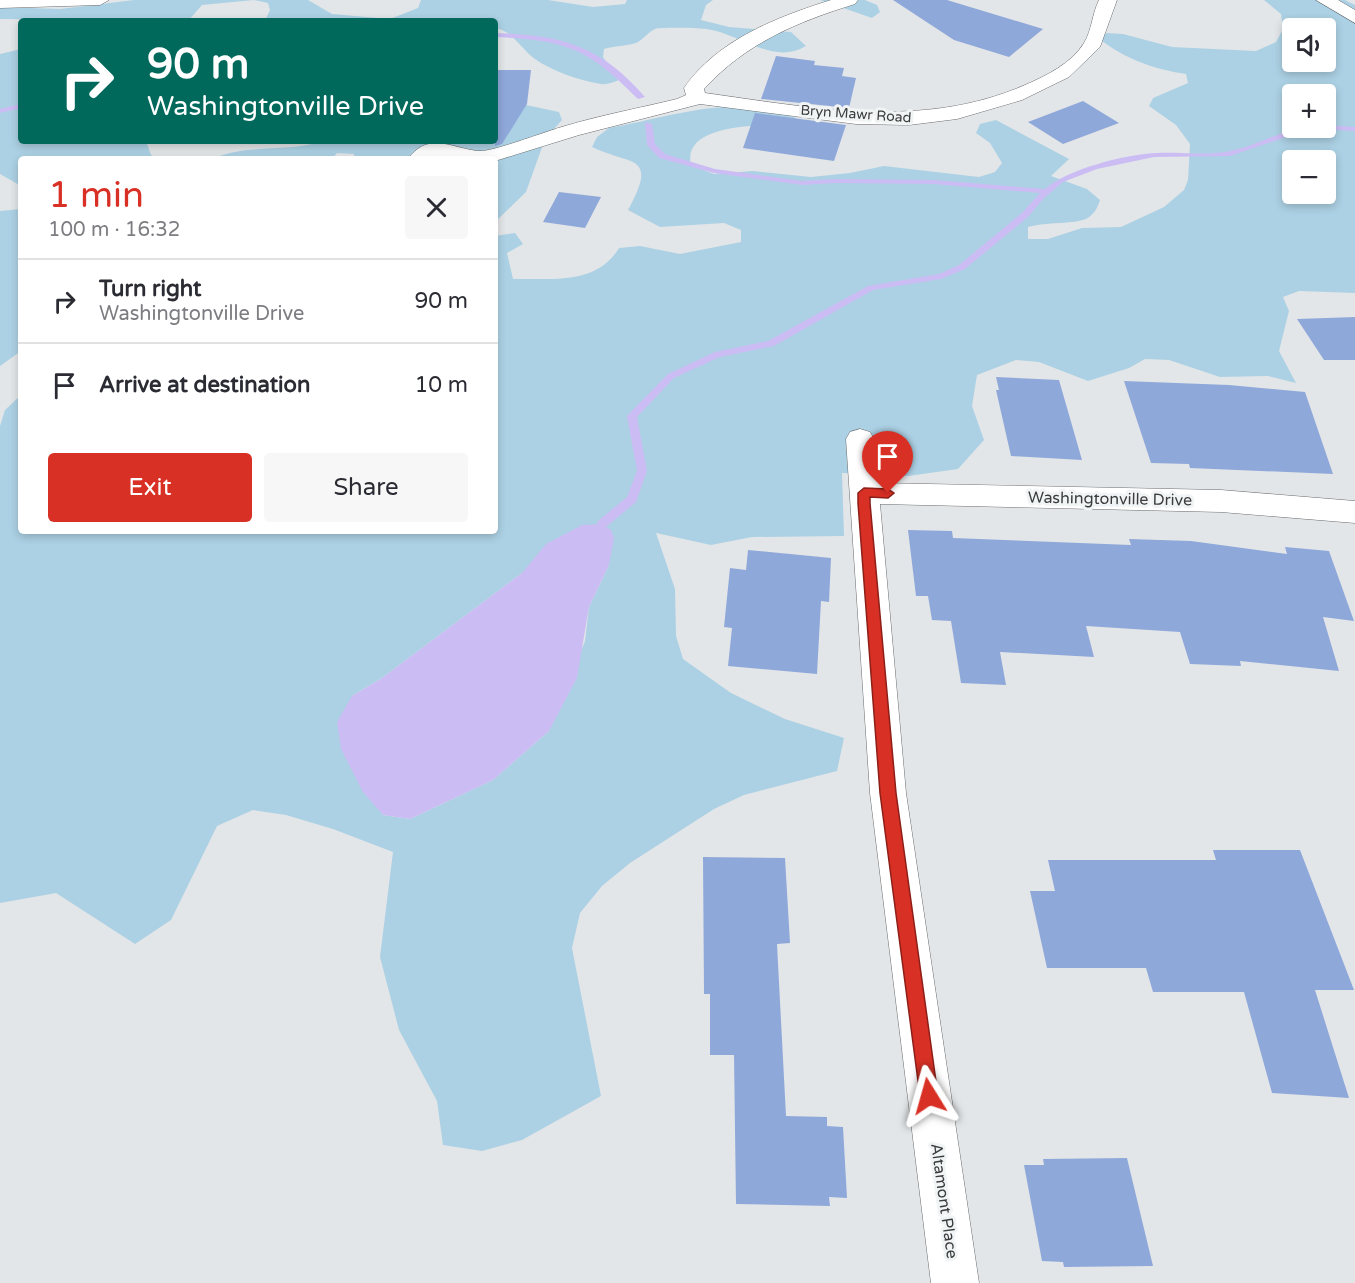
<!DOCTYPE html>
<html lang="en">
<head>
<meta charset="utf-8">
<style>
	:root { --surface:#fff; --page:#f7f7f7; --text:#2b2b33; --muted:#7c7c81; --line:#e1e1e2; --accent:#d93025 }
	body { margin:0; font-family:"Varela Round",sans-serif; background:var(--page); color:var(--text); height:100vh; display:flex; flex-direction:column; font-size:22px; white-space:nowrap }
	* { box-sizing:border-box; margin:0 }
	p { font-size:20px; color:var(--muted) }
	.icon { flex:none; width:33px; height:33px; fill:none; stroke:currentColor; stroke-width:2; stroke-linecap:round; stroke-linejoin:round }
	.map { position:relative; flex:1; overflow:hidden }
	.side { position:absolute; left:18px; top:156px; width:480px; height:378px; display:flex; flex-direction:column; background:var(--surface); border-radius:6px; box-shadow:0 3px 9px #0003 }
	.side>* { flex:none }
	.guide { position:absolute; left:18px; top:18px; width:480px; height:126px; border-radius:6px; box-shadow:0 3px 9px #0003; background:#00695c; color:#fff; overflow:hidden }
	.fabs { position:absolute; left:1282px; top:18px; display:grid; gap:12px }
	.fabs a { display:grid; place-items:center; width:54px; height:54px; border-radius:6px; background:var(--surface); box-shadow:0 3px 9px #0003; font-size:30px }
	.pin { position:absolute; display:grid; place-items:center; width:51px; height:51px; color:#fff; margin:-62px -26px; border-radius:50% 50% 50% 0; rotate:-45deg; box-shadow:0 0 6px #0007 }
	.pin .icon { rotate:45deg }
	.me { position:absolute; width:66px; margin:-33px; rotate:352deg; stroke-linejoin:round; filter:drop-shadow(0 0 4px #0008) }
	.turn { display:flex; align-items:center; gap:21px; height:126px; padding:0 30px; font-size:27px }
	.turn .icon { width:78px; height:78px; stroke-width:2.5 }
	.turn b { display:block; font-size:42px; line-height:51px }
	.round { display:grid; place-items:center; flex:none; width:63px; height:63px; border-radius:6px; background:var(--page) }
	.overview { display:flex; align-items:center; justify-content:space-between; height:102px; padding:0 30px }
	h1 { font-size:36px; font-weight:600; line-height:45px; color:var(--accent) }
	.primary-button { display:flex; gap:12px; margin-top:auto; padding:12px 30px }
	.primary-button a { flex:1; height:69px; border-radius:6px; background:var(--accent); color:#fff; font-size:24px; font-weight:600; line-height:69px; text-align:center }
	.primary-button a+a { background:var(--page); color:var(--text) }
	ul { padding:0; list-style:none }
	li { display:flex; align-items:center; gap:18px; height:84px; padding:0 30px; border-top:2px solid var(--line) }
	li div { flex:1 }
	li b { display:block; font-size:22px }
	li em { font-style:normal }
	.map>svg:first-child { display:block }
	.green { fill:#acd1e4; fill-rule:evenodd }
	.water { fill:#cbbdf4 }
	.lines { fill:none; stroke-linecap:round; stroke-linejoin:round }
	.stream { fill:#cbbdf4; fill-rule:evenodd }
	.building { fill:#8fa8da }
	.minor-casing { stroke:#696b6d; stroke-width:1 }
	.minor { fill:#fff; fill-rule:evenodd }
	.route { fill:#d93025; stroke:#8d1f18; stroke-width:1.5 }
	.labels { text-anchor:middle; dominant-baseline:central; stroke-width:6; stroke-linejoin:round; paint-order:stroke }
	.far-street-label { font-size:14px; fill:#3b3c3c; stroke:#f1f4f5 }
	.street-label { font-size:16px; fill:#3b3c3c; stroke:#f1f4f5 }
</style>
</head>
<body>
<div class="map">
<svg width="1355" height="1283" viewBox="0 0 1355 1283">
	<rect width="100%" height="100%" fill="#e3e6e8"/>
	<g class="green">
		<path d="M134 0H308L332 14 390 19 418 8 421 0H548L593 7 625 4 627 0H713L706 5 701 20 729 27 791 32 806 46C772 66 740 33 706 29 695 28 664 27 655 29 648 32 643 40 636 43 626 46 614 46 604 49L603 57 619 80C614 82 607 85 601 84 581 81 552 71 535 59 521 49 513 31 495 28V21H265L270 10 268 3 254 0 202 5 188 21 0 19V7L60 9Z"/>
		<polygon points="820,0 865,0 877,5 880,12 872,18"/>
		<path d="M1264 0H1345L1355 5V293L1299 291 1283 297 1289 311 1279 351 1296 383 1268 376 1220 377 1169 360 1145 359 1129 368 1088 381 1039 362 1016 360 977 375 972 406 984 440 958 469 908 476 842 473 844 536 752 537 711 545 656 533 675 589 676 636 683 659 731 693 785 719 844 738 837 771 744 795 714 809 630 863 602 886 580 913 572 948 601 1096 522 1140 482 1151 443 1145 437 1101 399 1030 380 957 393 852 333 829 286 815 253 810 217 826 171 920 135 944 56 893 0 903V426L5 410 21 395V531H495V236L515 233 523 244 507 253 513 279C551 278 596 286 619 248L640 246 680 254 741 242V230L724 223 660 227 628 210C659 153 631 166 592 147L597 137 609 128C674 117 748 87 811 126 783 125 680 118 691 165L714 174 753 171 811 177 850 173 884 166 979 177 995 172 1002 163 990 143 976 133 980 124 996 120 1069 159 1051 176 1087 189 1100 200C1098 207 1094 215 1086 219 1074 224 1046 222 1028 227V239H1048L1082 228 1121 227 1164 207 1184 190 1188 180 1190 144 1176 125 1149 106 1153 98 1188 83 1186 74C1153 69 1125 59 1098 38L1107 33 1123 34 1172 47 1256 51 1276 42 1283 29 1281 14ZM1293 28H1326V62H1293ZM1293 94H1326V128H1293ZM1293 160H1326V194H1293ZM609 565 589 607 585 641 549 731 493 780 410 819 383 815 378 808 352 696 382 678 522 573Z"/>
		<polygon points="21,49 21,141 146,141 151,155 158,159 21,159 21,186 0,174 0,54"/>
		<path d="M512 102 559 112 562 120 545 139 526 192 495 222V159H354V154L337 153 332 159H212C248 143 287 153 323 141H495Z"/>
		<polygon points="21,209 21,351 0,366 0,211"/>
	</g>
	<polygon class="water" points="602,524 611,530 614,538 609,565 589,607 577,678 549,731 493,780 410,819 383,815 363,792 341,749 337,722 352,696 382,678 522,573 546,544 582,525"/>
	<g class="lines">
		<g class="stream">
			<path d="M495 33C561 35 600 45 645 97L638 99C588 48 566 40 495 37Z"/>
			<polygon points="21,104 21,108 0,113 0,109"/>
			<path d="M645 122 652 124 655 144 665 154 715 169 802 181 835 179 933 180 1045 189C1068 169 1126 154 1157 153 1179 152 1209 156 1230 151 1261 145 1289 124 1322 128L1318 130 1304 131 1230 156 1154 157 1097 169 1063 182 1043 199 1028 217 965 269 941 279 873 290 774 346 720 357 674 378 637 417 647 471 636 502 606 527H598L597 524 598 521 627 497 637 471 627 416 668 374 715 352 768 341 868 286 939 274 959 265 1022 213 1040 193 933 184 835 183 802 185 714 173 659 158 647 145Z"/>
			<polygon points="1326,125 1355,127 1355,131 1323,129 1326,128"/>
		</g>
	</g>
	<g class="building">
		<polygon points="893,0 947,0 1043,29 1009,57 954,40"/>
		<polygon points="776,56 815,61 814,65 844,68 842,76 856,78 849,108 761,99"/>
		<polygon points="495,70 531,70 527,104 502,144 495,146"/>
		<polygon points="1083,101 1119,123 1063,144 1028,122"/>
		<polygon points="755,113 846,125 834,161 743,148"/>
		<polygon points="559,192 601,197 585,228 543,222"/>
		<polygon points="1355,317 1355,360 1324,360 1297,319"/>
		<polygon points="996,377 1059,380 1082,460 1011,456 996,390 999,390"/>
		<polygon points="1124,381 1229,385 1305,392 1333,474 1190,468 1189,464 1151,463"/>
		<polygon points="908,530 952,531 953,538 1131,545 1129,539 1191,541 1287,554 1285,547 1329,551 1354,621 1323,617 1339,671 1240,661 1241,666 1190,664 1180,632 1086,626 1094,657 1000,652 1006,685 961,683 951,621 932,620 928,596 916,596"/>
		<polygon points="748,550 831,558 829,602 821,601 817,674 728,666 732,628 724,627 730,568 746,570"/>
		<polygon points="1213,850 1300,850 1354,990 1315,990 1349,1098 1272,1093 1244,992 1153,992 1146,968 1047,968 1030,891 1055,891 1048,860 1216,860"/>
		<polygon points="703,857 785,858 790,943 777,944 786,1116 827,1117 827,1126 843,1127 847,1198 829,1197 830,1206 736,1204 734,1055 710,1055 710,994 704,994"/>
		<polygon points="1127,1158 1153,1266 1064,1267 1063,1262 1042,1261 1024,1165 1044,1165 1043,1159"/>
	</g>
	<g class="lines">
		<defs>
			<g id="minor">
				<polygon points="0,0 109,0 100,5 0,8"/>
				<path d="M831 0H858L855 4C797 22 746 43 704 89L705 93C813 108 922 130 1025 85 1046 76 1072 63 1084 43 1092 30 1092 14 1099 0H1117L1100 47 1069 77 1022 100 957 119 909 125 856 124 700 104 579 135 495 161 449 156 408 159C429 129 457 151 481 151 495 151 547 131 565 126 602 115 640 108 677 99L686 95 684 88C717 40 777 17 831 0Z"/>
				<polygon points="1316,0 1338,0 1355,10 1355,23"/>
				<polygon points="860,429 870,432 874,439 878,483 1221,490 1355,501 1355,523 1221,512 880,504 906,793 979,1283 931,1283 870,793 846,439 850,432"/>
			</g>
		</defs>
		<use href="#minor" class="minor-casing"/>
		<use href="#minor" class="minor"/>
	</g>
	<polygon class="route" points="864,488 888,489 894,493 888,498 870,497 870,503 896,793 938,1096 936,1103 929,1105 923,1103 920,1096 880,793 858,503 858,493"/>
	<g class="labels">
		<g class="far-street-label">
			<text transform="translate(856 114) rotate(4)">Bryn Mawr Road</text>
		</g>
		<g class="street-label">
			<text transform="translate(1110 499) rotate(1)">Washingtonville Drive</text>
			<text transform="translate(944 1201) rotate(82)">Altamont Place</text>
		</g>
	</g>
</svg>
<div class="fabs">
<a><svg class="icon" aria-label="sound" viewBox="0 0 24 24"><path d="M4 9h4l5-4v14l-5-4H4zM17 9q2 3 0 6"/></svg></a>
<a>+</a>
<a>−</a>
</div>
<div class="pin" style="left:888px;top:493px;background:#d93025"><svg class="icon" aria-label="arrive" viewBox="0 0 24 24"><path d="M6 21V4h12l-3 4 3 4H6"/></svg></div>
<svg class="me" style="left:929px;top:1096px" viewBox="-20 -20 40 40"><path d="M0-17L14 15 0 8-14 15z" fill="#d93025" stroke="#fff" stroke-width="4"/></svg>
<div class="guide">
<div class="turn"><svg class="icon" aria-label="right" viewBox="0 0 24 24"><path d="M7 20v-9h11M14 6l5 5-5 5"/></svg><div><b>90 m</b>Washingtonville Drive</div></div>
</div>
<section class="side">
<div class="overview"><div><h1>1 min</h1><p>100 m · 16:32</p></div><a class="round"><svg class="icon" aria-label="close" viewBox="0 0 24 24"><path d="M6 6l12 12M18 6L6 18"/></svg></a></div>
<ul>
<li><svg class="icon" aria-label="right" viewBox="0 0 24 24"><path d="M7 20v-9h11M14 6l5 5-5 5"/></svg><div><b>Turn right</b><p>Washingtonville Drive</p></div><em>90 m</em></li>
<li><svg class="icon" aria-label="arrive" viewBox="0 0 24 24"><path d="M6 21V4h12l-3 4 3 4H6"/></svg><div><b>Arrive at destination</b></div><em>10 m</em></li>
</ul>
<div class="primary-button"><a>Exit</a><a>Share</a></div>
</section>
</div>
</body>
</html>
